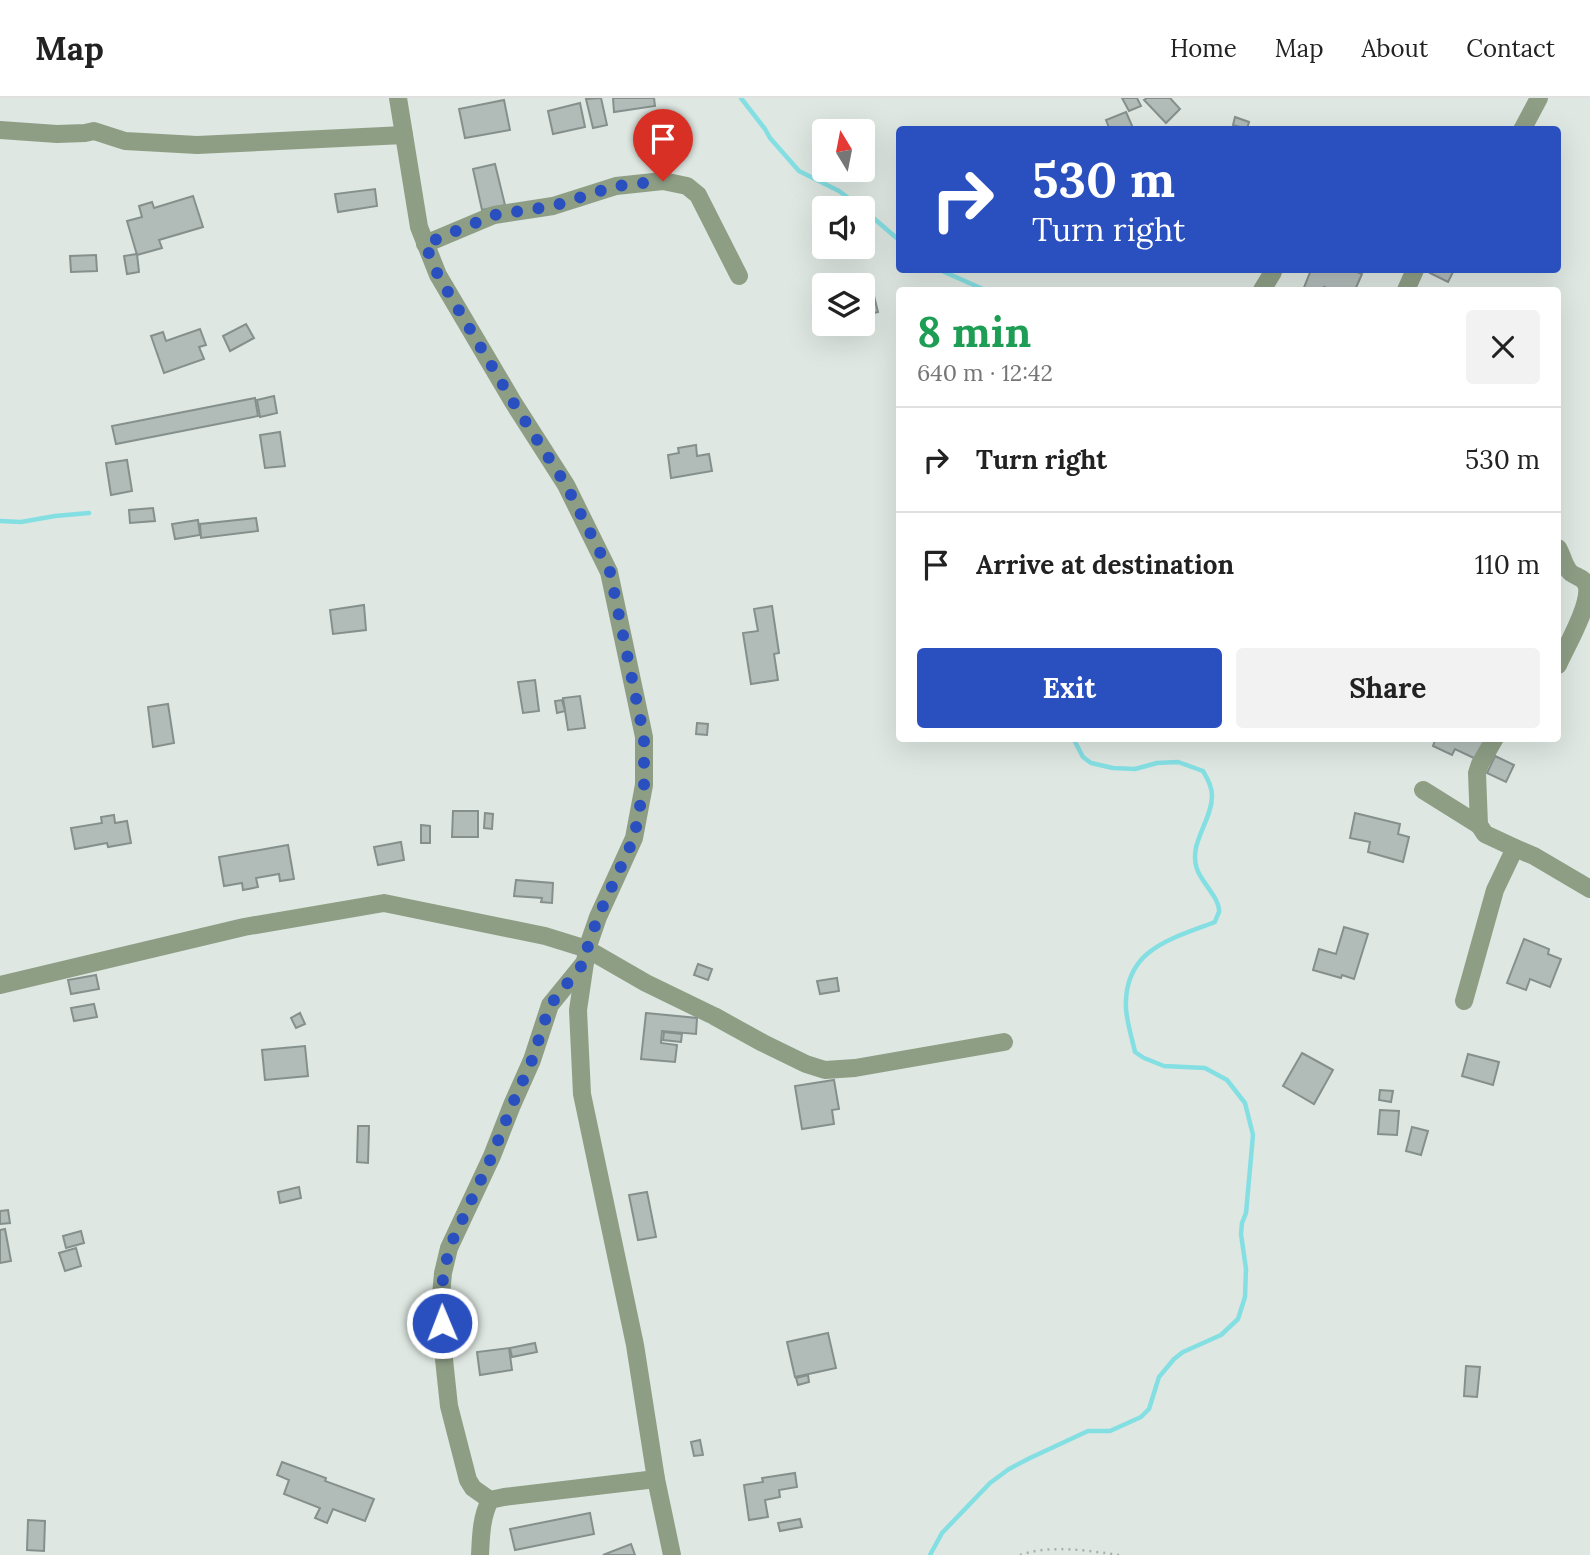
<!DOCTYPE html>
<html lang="en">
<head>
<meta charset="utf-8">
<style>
	:root { --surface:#fff; --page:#f2f2f2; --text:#222; --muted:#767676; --line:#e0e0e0; --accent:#2a50bf }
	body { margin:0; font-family:Lora,serif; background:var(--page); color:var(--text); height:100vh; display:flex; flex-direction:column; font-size:26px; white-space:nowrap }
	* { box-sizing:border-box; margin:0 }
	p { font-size:23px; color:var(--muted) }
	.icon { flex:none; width:38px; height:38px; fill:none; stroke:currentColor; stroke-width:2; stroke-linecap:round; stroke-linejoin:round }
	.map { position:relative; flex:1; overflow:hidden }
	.drawer { position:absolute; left:896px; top:189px; width:665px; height:455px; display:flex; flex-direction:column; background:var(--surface); border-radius:7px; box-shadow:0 7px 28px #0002 }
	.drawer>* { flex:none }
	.top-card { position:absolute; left:896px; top:28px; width:665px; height:147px; border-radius:7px; box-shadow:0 7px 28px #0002; background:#2a50bf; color:#fff; overflow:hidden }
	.needle { width:46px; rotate:350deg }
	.tools { position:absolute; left:812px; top:21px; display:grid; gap:14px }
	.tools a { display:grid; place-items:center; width:63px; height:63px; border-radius:7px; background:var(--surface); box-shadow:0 7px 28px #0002; font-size:35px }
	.pin { position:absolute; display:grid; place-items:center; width:60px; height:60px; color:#fff; margin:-72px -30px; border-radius:50% 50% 50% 0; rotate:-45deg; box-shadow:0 0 7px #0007 }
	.pin .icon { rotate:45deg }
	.me { position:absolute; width:77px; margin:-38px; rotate:359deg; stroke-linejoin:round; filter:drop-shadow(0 0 5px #0008) }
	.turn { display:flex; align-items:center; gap:24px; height:147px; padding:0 21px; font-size:32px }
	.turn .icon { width:91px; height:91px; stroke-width:2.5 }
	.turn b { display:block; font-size:49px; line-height:60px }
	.round { display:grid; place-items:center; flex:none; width:74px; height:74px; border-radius:7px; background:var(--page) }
	.head { display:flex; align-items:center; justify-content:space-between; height:119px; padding:0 21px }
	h1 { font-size:42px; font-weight:700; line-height:52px; color:#1e9e55 }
	.button { display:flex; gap:14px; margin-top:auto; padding:14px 21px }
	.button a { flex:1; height:80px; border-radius:7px; background:var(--accent); color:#fff; font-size:28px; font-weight:700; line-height:80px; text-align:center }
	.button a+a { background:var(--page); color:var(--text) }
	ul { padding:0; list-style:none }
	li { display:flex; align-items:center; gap:21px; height:105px; padding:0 21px; border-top:2px solid var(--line) }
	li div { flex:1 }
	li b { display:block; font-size:26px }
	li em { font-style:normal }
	header { display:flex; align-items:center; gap:42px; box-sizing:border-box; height:98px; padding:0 35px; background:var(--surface); border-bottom:2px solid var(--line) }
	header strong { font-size:33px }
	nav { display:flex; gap:38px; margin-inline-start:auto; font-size:24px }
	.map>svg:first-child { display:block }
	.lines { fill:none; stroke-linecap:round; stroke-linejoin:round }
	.stream { stroke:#84dfe3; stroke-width:4.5 }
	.building { fill:#b1bcb9; stroke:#85908d; stroke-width:2 }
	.path { stroke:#a8b0ab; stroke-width:2.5; stroke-dasharray:2 5; stroke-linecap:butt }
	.minor { stroke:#8e9e85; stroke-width:18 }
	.route { stroke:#2a50bf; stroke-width:12; stroke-dasharray:0 21.6 }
</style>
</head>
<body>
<header>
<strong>Map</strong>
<nav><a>Home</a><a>Map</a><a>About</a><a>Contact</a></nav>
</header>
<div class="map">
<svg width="1590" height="1457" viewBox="0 0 1590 1457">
	<rect width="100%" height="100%" fill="#dee7e1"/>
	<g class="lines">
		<g class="stream">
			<polyline points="741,0 765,31 770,40 799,73 839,93 862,110"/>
			<polyline points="863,111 900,143"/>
			<polyline points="940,172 985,192"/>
			<polyline points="0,423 21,424 55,418 89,415"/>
			<path d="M930 1457 942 1435 990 1385 1009 1371 1030 1360 1088 1333H1110L1141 1319 1149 1311 1159 1279 1174 1261 1183 1254 1221 1237 1238 1221 1245 1199 1246 1171 1241 1136 1242 1125 1246 1115 1253 1037 1245 1005 1227 982 1205 970 1164 968 1144 960 1135 954C1132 940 1127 925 1126 911 1123 852 1170 841 1215 824 1215 823 1219 814 1219 814 1220 800 1201 784 1197 771 1188 745 1212 723 1212 698 1212 689 1208 681 1203 673L1178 664 1157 665 1135 671 1113 670 1091 665 1083 659 1073 640"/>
		</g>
	</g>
	<g class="building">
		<polygon points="601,0 607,27 593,30 586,1"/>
		<polygon points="613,0 654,0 655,8 614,14"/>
		<polygon points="1122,0 1137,0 1141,8 1129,13"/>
		<polygon points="1147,0 1170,0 1180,11 1166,25 1144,2"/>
		<polygon points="504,2 510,32 465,40 459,11"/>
		<polygon points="580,5 585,29 553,36 548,13"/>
		<polygon points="1126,14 1133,30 1129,32 1110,32 1106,22"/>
		<polygon points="1235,19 1249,24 1247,31 1233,27"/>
		<polygon points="495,66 505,107 482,112 473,71"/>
		<polygon points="375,91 377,108 338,114 335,96"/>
		<polygon points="193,98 203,129 159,142 162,150 137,157 127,123 142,119 139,108 152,104 154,110"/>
		<polygon points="137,156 139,174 127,176 124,158"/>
		<polygon points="96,157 97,173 71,174 70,158"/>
		<polygon points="1311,172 1352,172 1362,176 1355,192 1333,192 1324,189 1323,192 1303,192"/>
		<polygon points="1432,172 1454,172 1448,184 1430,175"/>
		<polygon points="873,194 878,214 866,217 863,196"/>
		<polygon points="246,226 254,240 230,253 223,238"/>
		<polygon points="200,231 206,247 199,249 204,261 164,275 151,238 163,234 166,243"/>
		<polygon points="274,298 277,315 260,319 257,302"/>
		<polygon points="255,300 258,318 116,346 112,328"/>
		<polygon points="280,334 285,368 265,370 260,337"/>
		<polygon points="696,347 697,358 709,356 712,373 671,380 668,357 679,355 678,350"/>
		<polygon points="127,362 132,393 111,397 106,365"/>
		<polygon points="153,410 155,423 130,425 129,412"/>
		<polygon points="256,420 258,433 201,440 200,426"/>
		<polygon points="198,422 200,437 175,441 172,426"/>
		<polygon points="364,507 366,532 333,536 330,512"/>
		<polygon points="772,508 779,555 774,556 778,582 751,586 743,535 758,533 754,511"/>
		<polygon points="535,582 539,613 523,615 518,584"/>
		<polygon points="580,598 585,630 568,632 563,600"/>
		<polygon points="562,602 565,613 557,615 555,603"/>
		<polygon points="168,606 174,645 153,649 148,609"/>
		<polygon points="697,625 708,626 707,637 696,636"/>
		<polygon points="1436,640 1481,640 1489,645 1480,663 1455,651 1452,657 1433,648"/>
		<polygon points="1495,658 1514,667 1506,684 1487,675"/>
		<polygon points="453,713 478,713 478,739 452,739"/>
		<polygon points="485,715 493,716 492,731 484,730"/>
		<polygon points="1355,715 1400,726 1398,736 1409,739 1403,764 1368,754 1370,744 1350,740"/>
		<polygon points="114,717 115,725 127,723 131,745 108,749 107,745 75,751 71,730 102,725 101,719"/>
		<polygon points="421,727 430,728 430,745 421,745"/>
		<polygon points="401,744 404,762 378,767 374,749"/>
		<polygon points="288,747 294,781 280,783 279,776 256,780 258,789 243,792 242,785 224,788 219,759"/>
		<polygon points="516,782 553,785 552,805 541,804 542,800 514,798"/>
		<polygon points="1344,829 1368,836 1354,881 1342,877 1341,880 1313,872 1319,851 1336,856"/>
		<polygon points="1524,841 1549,851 1548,856 1561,861 1550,889 1530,881 1526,892 1507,885"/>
		<polygon points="698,866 712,871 708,882 694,877"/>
		<polygon points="96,877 99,891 71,896 68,882"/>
		<polygon points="837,880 839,893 820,896 817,883"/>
		<polygon points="94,906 97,919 74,923 71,910"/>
		<polygon points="300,915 305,926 296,930 291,920"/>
		<polygon points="646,915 697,920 696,936 662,933 661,945 677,947 675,964 641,961"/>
		<polygon points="664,934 682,936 681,944 663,942"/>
		<polygon points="305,948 308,978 265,982 262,952"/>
		<polygon points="1302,955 1333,972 1314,1006 1283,988"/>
		<polygon points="1468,956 1499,964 1493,987 1462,978"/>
		<polygon points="834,982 839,1011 832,1012 834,1026 802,1031 795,988"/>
		<polygon points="1380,992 1393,993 1391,1004 1379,1002"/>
		<polygon points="1380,1012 1399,1013 1397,1037 1378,1036"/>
		<polygon points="358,1028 369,1028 368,1065 357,1064"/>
		<polygon points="1412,1029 1428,1033 1421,1057 1406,1053"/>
		<polygon points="299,1089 301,1100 280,1105 278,1094"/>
		<polygon points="647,1094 656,1139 638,1142 629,1097"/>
		<polygon points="8,1112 10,1125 0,1126 0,1113"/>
		<polygon points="5,1131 11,1163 0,1165 0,1132"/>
		<polygon points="81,1133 84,1145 66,1150 63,1138"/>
		<polygon points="76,1150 81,1168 65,1173 59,1155"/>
		<polygon points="828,1235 836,1270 795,1279 787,1244"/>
		<polygon points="535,1245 537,1254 512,1259 510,1250"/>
		<polygon points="509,1250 512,1272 480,1277 477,1254"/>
		<polygon points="1466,1268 1480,1269 1477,1299 1464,1298"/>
		<polygon points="808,1277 809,1284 798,1287 796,1280"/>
		<polygon points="700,1342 703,1357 694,1358 691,1344"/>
		<polygon points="282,1364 326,1380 325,1383 374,1401 365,1423 333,1411 327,1425 315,1420 320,1410 284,1396 289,1382 277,1377"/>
		<polygon points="795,1375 797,1389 779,1392 780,1399 765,1402 768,1419 749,1422 744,1387 763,1384 762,1380"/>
		<polygon points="590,1415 594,1436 515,1452 510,1431"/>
		<polygon points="800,1421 802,1429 780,1433 778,1425"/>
		<polygon points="28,1422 45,1423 44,1453 27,1452"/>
		<polygon points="631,1446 635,1457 603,1457"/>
	</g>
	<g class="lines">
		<path class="path" d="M1020 1457C1053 1446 1087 1453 1120 1457"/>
		<g class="minor">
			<polyline points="398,0 419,129 438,177 513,304 566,387 609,474 644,639 644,687 634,740 598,819 587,851 578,912 582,996 635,1247 656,1381 672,1457"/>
			<polyline points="0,32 57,36 85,35 94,33 125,43 197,47 404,37"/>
			<polyline points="1522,32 1539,0"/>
			<polyline points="425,146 494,117 553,108 616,88 663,83 687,88 698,97 739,178"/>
			<polyline points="1262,192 1273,174"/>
			<polyline points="1406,192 1415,172"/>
			<path d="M1558 450C1563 458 1564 469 1571 475 1578 480 1584 479 1587 489 1590 508 1566 549 1558 567"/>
			<polyline points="1495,640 1480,666 1477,675 1479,727 1485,736 1515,750"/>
			<polyline points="1423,692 1479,727"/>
			<polyline points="0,887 244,829 384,805 545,838 587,851 646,885 714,918 763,945 806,966 825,972 855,970 1004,944"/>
			<polyline points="1464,903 1495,792 1515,750 1534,758 1590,791"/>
			<polyline points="490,1402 473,1390 468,1382 449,1308 443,1252 441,1197 443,1175 449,1150 492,1058 512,1007 532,962 550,907 585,864"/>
			<path d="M480 1457C481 1438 481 1420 490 1402L504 1399 656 1381"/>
		</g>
	</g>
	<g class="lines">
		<polyline class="route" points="442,1225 440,1197 449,1150 492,1058 512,1007 532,962 550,907 586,862 587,851 598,819 634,740 644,687 644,639 610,474 566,387 513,304 438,177 425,146 494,117 553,108 616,88 663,83"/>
	</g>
</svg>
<div class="tools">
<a><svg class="needle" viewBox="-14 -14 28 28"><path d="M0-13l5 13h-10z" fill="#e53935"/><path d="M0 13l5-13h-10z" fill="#767676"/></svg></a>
<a><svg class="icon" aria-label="sound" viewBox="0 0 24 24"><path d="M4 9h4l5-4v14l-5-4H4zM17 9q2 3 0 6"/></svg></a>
<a><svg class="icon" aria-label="layers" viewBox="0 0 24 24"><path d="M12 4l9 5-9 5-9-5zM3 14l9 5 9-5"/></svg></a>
</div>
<div class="pin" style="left:663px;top:83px;background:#d93025"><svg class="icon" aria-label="arrive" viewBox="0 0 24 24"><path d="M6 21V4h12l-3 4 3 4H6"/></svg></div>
<svg class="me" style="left:442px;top:1225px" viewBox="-20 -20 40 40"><circle r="17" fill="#2a50bf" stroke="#fff" stroke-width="3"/><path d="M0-11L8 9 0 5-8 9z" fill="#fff"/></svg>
<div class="top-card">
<div class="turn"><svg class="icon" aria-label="right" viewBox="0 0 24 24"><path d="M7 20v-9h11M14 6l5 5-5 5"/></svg><div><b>530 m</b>Turn right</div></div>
</div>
<section class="drawer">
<div class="head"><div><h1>8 min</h1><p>640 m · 12:42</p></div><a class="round"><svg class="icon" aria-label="close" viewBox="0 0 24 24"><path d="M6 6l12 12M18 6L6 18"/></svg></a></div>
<ul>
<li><svg class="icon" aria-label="right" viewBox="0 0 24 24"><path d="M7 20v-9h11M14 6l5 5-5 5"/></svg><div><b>Turn right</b></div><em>530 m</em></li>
<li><svg class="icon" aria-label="arrive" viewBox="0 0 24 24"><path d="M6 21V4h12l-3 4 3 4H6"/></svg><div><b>Arrive at destination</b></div><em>110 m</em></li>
</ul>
<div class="button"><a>Exit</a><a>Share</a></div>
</section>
</div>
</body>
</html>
